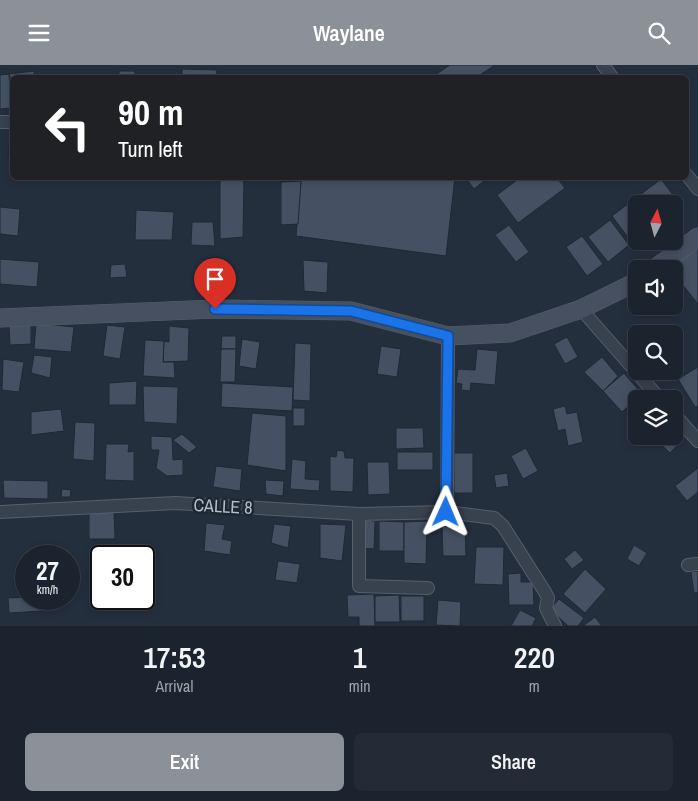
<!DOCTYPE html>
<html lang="en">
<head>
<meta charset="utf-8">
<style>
	:root { --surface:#1b232e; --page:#242b36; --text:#f1f3f6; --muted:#a0a4aa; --line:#39404a; --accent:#8c9099 }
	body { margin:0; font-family:"Archivo Narrow",sans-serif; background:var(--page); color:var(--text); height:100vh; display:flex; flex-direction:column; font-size:19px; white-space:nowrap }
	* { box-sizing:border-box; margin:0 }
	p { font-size:16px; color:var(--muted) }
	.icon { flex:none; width:28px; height:28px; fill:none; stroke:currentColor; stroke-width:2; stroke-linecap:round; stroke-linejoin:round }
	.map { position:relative; height:561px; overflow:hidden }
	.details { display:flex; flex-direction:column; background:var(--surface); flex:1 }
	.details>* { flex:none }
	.banner { position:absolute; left:10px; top:10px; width:679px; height:105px; border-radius:8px; box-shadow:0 2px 8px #0003,0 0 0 1px var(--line); background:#202124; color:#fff; overflow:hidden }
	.needle { width:32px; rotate:6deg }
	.controls { position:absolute; left:628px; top:130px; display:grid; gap:10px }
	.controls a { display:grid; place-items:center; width:55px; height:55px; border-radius:8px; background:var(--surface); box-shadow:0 2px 8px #0003,0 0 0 1px var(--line); font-size:25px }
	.speed { position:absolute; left:15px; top:480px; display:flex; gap:10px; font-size:25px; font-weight:700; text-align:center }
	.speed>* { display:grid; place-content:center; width:65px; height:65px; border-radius:50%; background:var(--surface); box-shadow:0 2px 8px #0003,0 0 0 1px var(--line); line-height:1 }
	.speed small { font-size:12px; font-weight:400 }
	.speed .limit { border:2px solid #111; border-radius:8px; background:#fff; color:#111 }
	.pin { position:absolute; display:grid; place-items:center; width:42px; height:42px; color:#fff; margin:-51px -21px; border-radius:50% 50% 50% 0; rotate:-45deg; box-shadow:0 0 5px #0007 }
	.pin .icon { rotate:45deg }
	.me { position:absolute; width:55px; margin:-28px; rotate:1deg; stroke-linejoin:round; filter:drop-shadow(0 0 4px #0008) }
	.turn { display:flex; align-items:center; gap:18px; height:105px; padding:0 25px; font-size:22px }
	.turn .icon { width:65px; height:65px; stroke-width:2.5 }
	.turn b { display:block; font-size:35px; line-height:42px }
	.eta { display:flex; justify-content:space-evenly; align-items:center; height:85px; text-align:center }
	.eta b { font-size:30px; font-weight:600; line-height:35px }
	.primary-button { display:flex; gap:10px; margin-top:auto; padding:10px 25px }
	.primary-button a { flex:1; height:58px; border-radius:8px; background:var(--accent); color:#fff; font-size:20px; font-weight:600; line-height:58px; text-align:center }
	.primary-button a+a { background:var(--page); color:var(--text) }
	header { display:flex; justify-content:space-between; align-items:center; height:65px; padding:0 25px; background:var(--accent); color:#fff; font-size:22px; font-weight:600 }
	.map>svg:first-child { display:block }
	.building { fill:#455162; stroke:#1f2835 }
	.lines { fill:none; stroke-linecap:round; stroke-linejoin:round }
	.street-casing { stroke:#565f6c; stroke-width:14 }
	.secondary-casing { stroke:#565f6c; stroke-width:19 }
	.street { stroke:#38414e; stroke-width:12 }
	.secondary { stroke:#465061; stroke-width:18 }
	.route-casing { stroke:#114b97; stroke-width:12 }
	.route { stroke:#1a73e8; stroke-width:9 }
	.labels { text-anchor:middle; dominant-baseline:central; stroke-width:5; stroke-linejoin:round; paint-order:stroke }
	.street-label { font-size:18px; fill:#b4bcc9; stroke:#1d2633 }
</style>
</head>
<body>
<header><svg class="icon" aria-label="menu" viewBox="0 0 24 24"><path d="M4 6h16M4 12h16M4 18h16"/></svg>Waylane<svg class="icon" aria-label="search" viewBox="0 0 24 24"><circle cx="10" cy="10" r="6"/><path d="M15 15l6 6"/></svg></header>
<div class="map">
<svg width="698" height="561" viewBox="0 0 698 561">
	<rect width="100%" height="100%" fill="#242f3e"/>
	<g class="building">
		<polygon points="450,0 495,0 477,12 432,12"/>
		<polygon points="182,4 217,5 216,12 182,12"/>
		<polygon points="34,6 34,12 12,12 12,19 9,9"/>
		<rect x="119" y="6" width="16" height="6"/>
		<polygon points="9,9 11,43 0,44 0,10"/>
		<polygon points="10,72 12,72 12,94 8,94"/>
		<polygon points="220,112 244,112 243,172 220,174"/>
		<polygon points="301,112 455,112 446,191 296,171"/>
		<polygon points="465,112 489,112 474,124"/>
		<polygon points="521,112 556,112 565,123 518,158 497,130"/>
		<polygon points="661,114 679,138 674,142 674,139 636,139 636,170 630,175 612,151"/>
		<polygon points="301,116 298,159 281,160 281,117"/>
		<polygon points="0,142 20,144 18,171 0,169"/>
		<polygon points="136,145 174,147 172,175 135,175"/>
		<polygon points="610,155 629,180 608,197 588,172"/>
		<polygon points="192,157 213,157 215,181 191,180"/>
		<polygon points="509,160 529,187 516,197 495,170"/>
		<polygon points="582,171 603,199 587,211 566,182"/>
		<polygon points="697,182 698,182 698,239 674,209 674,204 670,204"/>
		<polygon points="0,194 39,197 37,222 0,219"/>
		<polygon points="303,195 328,197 327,228 304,226"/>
		<polygon points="125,199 127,212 110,213 111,200"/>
		<polygon points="36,258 74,262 71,287 34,284"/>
		<polygon points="31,260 31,279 10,280 9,261"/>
		<polygon points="107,260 125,262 120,294 103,291"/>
		<polygon points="169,261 189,263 188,296 163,297 164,276 169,277"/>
		<polygon points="222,271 236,271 236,284 221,284"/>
		<polygon points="567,272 578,292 565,299 554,279"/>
		<polygon points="242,274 260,277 256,304 239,301"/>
		<polygon points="145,275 164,276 163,297 174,297 175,313 143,311"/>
		<polygon points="295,278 311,279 310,336 293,335"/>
		<polygon points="381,281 401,284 397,312 377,309"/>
		<polygon points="221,284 236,284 235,317 220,317"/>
		<polygon points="477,284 498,286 495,320 471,318 470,326 461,325 462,319 456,318 458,304 475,305"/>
		<polygon points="34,290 52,292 50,313 31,308"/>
		<polygon points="602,292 618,311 603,326 584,307"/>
		<polygon points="3,294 24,297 19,327 2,325"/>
		<polygon points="698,302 698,341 695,342 678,314"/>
		<polygon points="624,308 642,329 622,347 603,326"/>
		<polygon points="137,316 136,340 109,340 109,318"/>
		<polygon points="222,318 293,322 292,346 221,342"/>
		<polygon points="143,321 178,322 177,359 144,357"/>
		<polygon points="565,341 567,349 577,347 583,377 568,381 565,364 558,366 553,344"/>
		<rect x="293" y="343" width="12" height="18"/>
		<polygon points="61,344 64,366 31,370 31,347"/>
		<polygon points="252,348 286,351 286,406 247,400"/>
		<polygon points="75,357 95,358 94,396 73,394"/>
		<polygon points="674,361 685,372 670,388 652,371 674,371"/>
		<polygon points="396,363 423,363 424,383 396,384"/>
		<polygon points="182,369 197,382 189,388 173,375"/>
		<polygon points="151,371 172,372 173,395 183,394 183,410 167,411 156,403 159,385 151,385"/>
		<polygon points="106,379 129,379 128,387 134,386 134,416 105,415"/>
		<polygon points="526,383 538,406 523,414 511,391"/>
		<polygon points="337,385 344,386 345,393 354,393 353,427 330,426 330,391 336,392"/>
		<rect x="397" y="387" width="36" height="18"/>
		<rect x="454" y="388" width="19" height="40"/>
		<polygon points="292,394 306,396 305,414 320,415 319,426 290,424"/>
		<polygon points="367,397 389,397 390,429 368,430"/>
		<polygon points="216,401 242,404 240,426 213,422"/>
		<polygon points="698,403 698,427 687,436 675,421"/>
		<polygon points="507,408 509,421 496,423 494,410"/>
		<polygon points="3,415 48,416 48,434 4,433"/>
		<polygon points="265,415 284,416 283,431 266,429"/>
		<polygon points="62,424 71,425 70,432 61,432"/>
		<polygon points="89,447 114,447 115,474 89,474"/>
		<polygon points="364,455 375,456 374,484 362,483"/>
		<polygon points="379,456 404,457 404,486 379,486"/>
		<polygon points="427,456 426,499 404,498 404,457"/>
		<polygon points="206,458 225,460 222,474 232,476 230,490 204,486"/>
		<polygon points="274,459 291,461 288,483 271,478"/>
		<polygon points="320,459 346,460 342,496 320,493"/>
		<polygon points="465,460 466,491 443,491 442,461"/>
		<polygon points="634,480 647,488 639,501 627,494"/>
		<polygon points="476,482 504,482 503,520 474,519"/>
		<polygon points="575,485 584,495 572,504 564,494"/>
		<polygon points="278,496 300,499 297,518 275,515"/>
		<polygon points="585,504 606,524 585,548 563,529"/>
		<polygon points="698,506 698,528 694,528 691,507"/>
		<polygon points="521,508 521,517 533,517 534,540 509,540 508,509"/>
		<polygon points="374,529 375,561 359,561 359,552 348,552 347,530"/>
		<polygon points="399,530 400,557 375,557 375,531"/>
		<rect x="401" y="531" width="23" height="25"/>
		<polygon points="26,532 26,534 41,534 42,546 9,548 8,533"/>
		<polygon points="559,534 584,553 578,561 568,561 550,544"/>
		<polygon points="438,535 461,537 460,561 436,560"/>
		<polygon points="520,545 536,553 532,561 511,561"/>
		<polygon points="595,552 602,561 583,561"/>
	</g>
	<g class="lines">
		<defs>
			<g id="street">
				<polyline points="603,0 612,12"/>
				<polyline points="0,57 12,57"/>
				<polyline points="686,109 698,124"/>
				<polyline points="581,244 660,334"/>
				<polyline points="674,349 698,376"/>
				<polyline points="0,447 175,438 359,449 447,447 494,453 503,461 545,527 548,533 546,543 555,561"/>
				<polyline points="447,447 448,271"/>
				<polyline points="359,449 359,521 428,523"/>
				<polyline points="688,500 698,499"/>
			</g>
			<g id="secondary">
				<polyline points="654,204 698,172"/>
				<polyline points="0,253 215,244 351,246 448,271 510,268 581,244 636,217"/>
			</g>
		</defs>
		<use href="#street" class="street-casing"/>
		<use href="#secondary" class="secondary-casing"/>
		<use href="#street" class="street"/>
		<use href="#secondary" class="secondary"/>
	</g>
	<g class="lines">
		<defs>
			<polyline id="route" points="215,244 351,246 448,271 446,447"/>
		</defs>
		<use href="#route" class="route-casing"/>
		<use href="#route" class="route"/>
	</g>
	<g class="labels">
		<g class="street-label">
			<text transform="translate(223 441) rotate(3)">CALLE 8</text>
		</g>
	</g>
</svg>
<div class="controls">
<a><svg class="needle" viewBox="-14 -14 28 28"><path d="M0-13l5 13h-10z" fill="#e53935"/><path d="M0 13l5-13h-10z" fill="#a0a4aa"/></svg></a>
<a><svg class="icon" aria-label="sound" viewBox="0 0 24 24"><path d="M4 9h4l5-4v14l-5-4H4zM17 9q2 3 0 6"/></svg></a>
<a><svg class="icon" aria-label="search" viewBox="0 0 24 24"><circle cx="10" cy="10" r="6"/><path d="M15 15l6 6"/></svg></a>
<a><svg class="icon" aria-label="layers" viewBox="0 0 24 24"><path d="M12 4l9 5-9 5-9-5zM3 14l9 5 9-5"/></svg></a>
</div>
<div class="speed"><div>27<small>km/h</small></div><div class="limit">30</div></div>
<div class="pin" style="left:215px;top:244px;background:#d93025"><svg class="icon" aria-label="arrive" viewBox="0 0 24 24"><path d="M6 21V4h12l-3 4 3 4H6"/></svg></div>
<svg class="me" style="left:446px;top:447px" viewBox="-20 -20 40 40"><path d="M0-17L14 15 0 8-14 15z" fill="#1a73e8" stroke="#fff" stroke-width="4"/></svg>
<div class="banner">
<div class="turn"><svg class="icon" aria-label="left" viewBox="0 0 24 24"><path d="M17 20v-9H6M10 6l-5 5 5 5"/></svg><div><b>90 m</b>Turn left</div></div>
</div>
</div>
<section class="details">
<div class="eta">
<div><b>17:53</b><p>Arrival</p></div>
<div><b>1</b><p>min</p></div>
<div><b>220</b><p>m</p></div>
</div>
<div class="primary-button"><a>Exit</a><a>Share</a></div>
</section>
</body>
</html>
